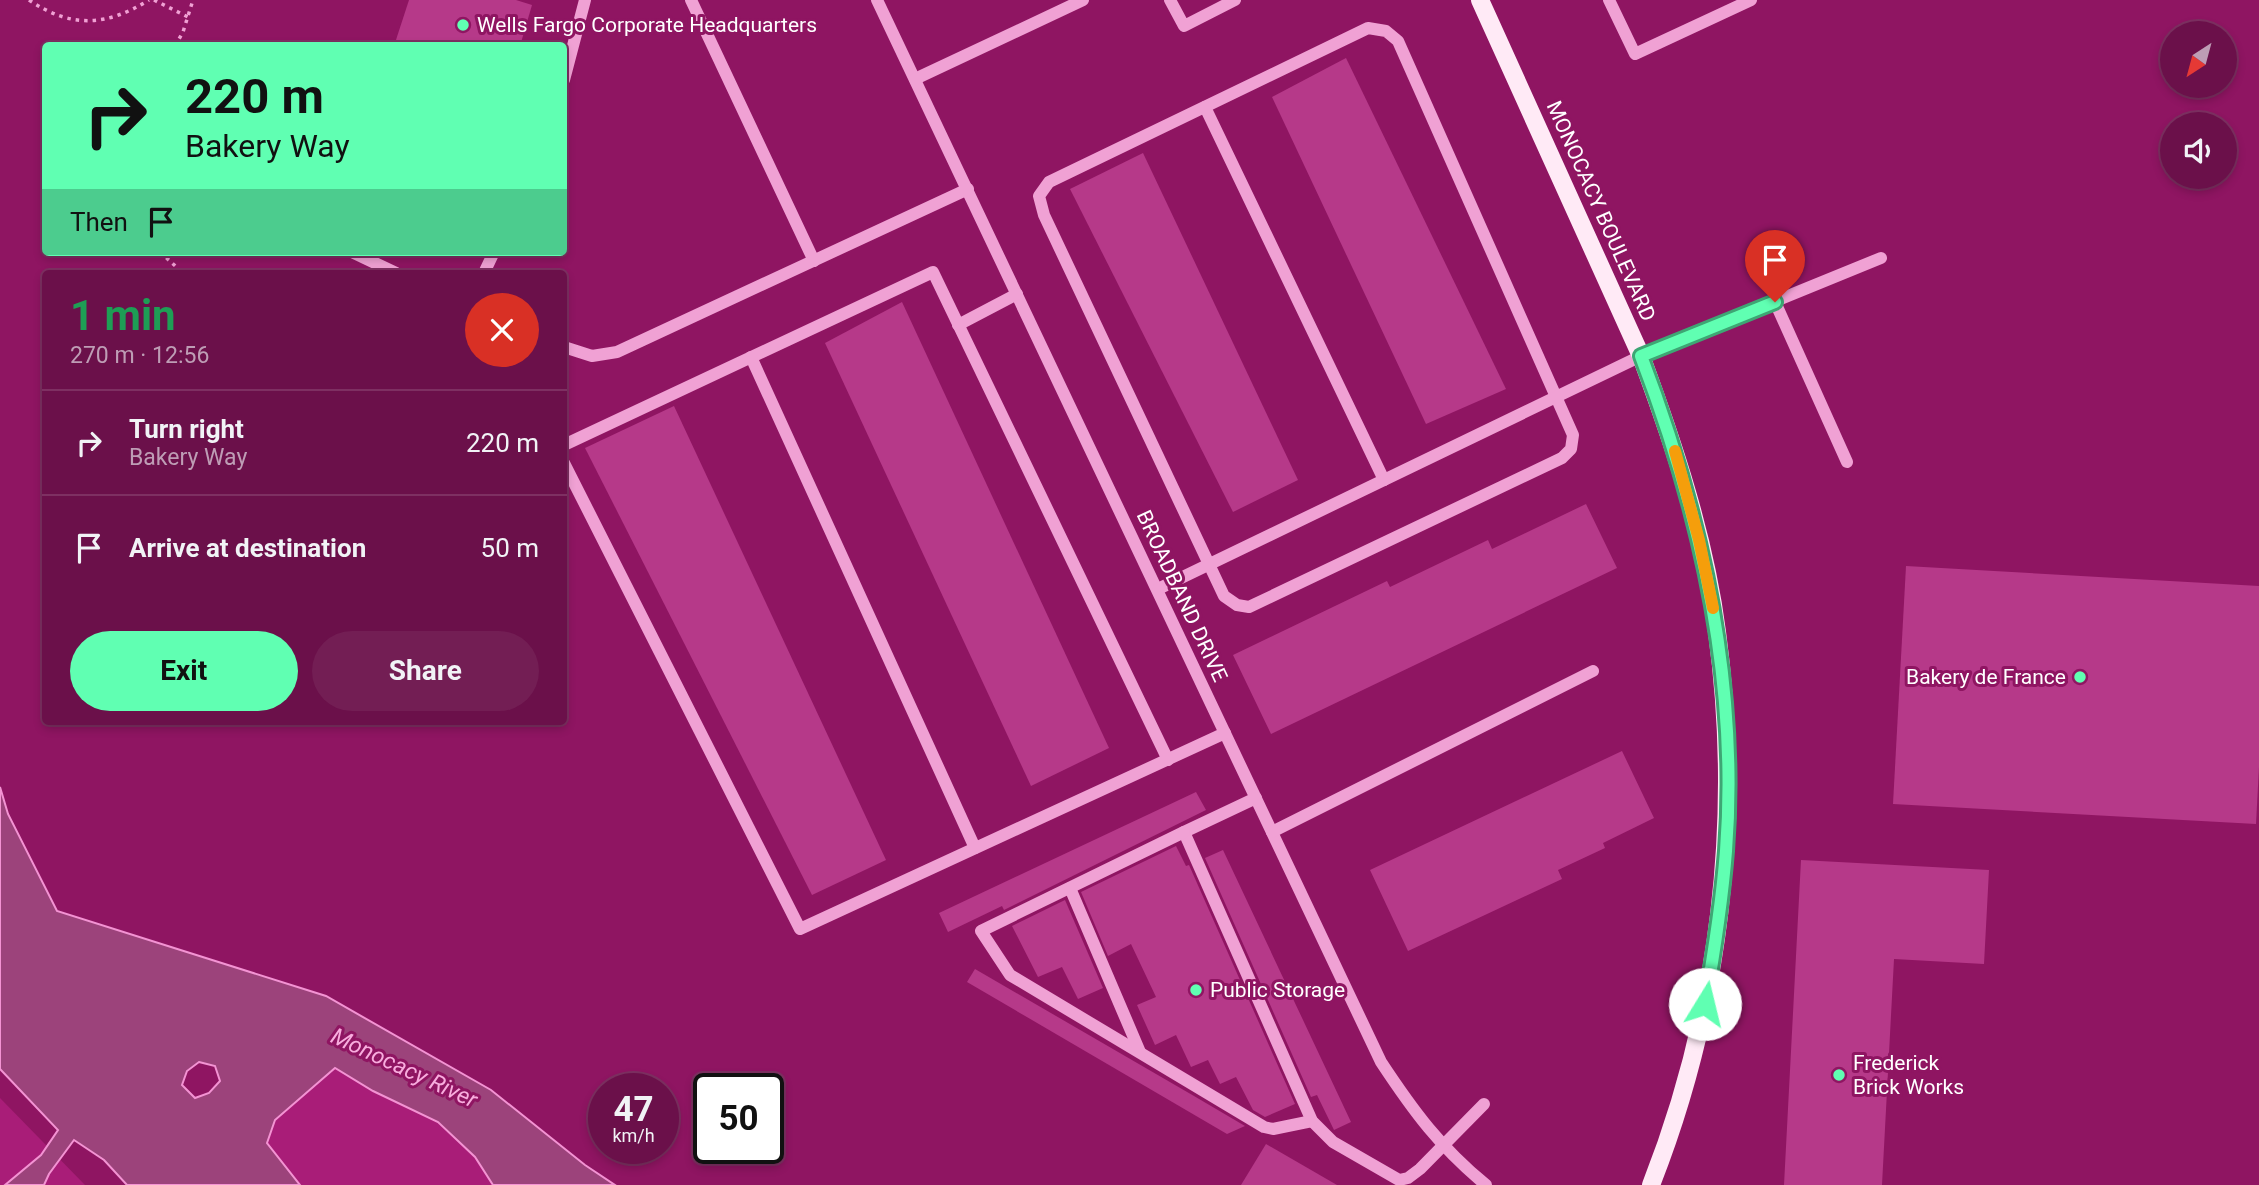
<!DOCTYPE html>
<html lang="en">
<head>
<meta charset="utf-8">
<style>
	:root { --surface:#6b104a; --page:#731e54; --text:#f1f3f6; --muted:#be9db5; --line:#7e3062; --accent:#60ffb2 }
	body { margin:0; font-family:Roboto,sans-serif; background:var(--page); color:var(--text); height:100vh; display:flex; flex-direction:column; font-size:26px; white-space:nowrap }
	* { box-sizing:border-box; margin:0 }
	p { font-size:23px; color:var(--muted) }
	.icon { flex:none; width:38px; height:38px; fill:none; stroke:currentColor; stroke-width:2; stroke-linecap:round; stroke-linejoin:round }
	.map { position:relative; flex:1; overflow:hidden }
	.side { position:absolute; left:42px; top:270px; width:525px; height:455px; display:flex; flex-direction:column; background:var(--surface); border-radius:7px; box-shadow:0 4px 10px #0003,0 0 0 2px var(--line) }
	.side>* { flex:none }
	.hud { position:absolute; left:42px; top:42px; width:525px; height:214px; border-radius:7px; box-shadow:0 4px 10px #0003,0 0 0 2px var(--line); background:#60ffb2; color:#111; overflow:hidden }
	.needle { width:46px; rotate:216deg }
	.fabs { position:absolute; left:2160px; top:21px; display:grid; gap:14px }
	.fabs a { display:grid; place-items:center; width:77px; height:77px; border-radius:50%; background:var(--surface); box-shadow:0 4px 10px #0003,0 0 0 2px var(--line); font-size:35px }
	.speed { position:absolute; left:588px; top:1073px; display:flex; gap:14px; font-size:35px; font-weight:700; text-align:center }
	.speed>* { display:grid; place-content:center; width:91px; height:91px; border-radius:50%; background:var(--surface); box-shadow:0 4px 10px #0003,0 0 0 2px var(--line); line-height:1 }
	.speed small { font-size:18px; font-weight:400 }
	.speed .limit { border:4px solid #111; border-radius:10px; background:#fff; color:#111 }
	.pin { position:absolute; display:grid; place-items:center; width:60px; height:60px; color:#fff; margin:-72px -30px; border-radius:50% 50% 50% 0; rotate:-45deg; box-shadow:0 0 7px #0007 }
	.pin .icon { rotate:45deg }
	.me { position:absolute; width:77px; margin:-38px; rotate:9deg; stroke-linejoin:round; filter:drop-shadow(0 0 5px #0008) }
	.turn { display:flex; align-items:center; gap:24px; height:147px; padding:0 28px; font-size:32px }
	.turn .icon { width:91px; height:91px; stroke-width:2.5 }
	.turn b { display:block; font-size:49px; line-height:60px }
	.then { display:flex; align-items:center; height:66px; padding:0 28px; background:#0003; gap:14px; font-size:26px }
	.round { display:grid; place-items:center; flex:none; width:74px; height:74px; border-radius:37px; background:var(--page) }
	.headline { display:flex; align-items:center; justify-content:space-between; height:119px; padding:0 28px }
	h1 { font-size:42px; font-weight:700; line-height:52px; color:#1e9e55 }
	.button { display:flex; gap:14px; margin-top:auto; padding:14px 28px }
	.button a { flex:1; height:80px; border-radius:42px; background:var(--accent); color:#111; font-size:28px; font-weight:700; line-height:80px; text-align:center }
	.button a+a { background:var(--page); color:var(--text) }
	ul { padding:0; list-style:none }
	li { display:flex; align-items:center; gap:21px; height:105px; padding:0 28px; border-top:2px solid var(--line) }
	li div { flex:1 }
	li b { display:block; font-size:26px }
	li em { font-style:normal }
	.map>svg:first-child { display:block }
	.green { fill:#a91d78 }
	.water { fill:#9c437b; stroke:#f393d3; stroke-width:2; fill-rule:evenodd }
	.building { fill:#b63989 }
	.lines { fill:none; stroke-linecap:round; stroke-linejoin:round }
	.path { stroke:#f0a1d4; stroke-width:3.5; stroke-dasharray:3.5 5; stroke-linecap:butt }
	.minor { stroke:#f0a1d4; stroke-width:12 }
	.major { stroke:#ffeaf6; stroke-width:18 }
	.route-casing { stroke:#3ea674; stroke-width:18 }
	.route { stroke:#60ffb2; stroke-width:12 }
	.slow { stroke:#f59e0b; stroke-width:12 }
	.poi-dot { fill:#60ffb2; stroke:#8f1562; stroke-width:2.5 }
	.labels { text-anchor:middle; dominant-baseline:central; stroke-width:6; stroke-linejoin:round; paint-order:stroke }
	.poi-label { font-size:21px; fill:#fff; stroke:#8f1562; text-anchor:start }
	.street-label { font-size:21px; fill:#fff; stroke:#8f1562 }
	.water-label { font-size:23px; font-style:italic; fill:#f8adde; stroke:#8f1562 }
</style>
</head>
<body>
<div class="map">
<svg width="2259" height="1185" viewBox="0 0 2259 1185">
	<rect width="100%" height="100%" fill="#8f1562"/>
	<g class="green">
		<polygon points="335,1068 373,1091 438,1122 475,1157 493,1185 300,1185 267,1144 274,1120"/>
		<polygon points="0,1098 85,1185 0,1185"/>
	</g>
	<path class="water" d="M0 787 8 814 57 911 326 996 491 1090 585 1165 615 1185H493L475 1157 438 1122 373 1091 335 1068 275 1120 267 1143 300 1185H127L104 1160 74 1140 49 1174 44 1185H5L41 1155 58 1130 0 1069ZM199 1062 215 1066 220 1081 209 1093 195 1098 182 1085 187 1071Z"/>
	<g class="building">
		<polygon points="409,0 516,0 532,5 520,46 394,46"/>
		<polygon points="1346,58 1506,389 1426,424 1272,97"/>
		<polygon points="1143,153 1298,480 1233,512 1070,189"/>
		<polygon points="902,302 1109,748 1031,786 825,343"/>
		<polygon points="674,406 886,860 812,895 585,448"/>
		<polygon points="1586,504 1617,568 1271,734 1233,655 1387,581 1390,587 1488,540 1492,549"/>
		<polygon points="1906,566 2259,586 2259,767 2256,824 1893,804"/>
		<polygon points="1622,751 1654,818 1603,843 1605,848 1558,870 1562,879 1408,951 1370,870"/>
		<polygon points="1196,792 1206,810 1004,910 1002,906 948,932 939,913"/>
		<polygon points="1176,846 1186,866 1189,865 1295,1104 1265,1117 1253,1110 1236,1077 1220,1084 1208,1060 1191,1067 1176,1035 1155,1045 1137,1005 1156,997 1131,944 1108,956 1081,892"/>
		<polygon points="1223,850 1351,1122 1334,1130 1317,1095 1311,1097 1205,858"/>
		<polygon points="1801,860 1989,870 1984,964 1894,959 1882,1185 1784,1185"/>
		<polygon points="1065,900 1103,988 1078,999 1062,967 1038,977 1012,926"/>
		<polygon points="975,969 1194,1096 1245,1126 1227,1134 967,982"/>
		<polygon points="1266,1144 1337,1185 1241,1185"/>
	</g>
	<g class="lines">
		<g class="path">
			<path d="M29 0C72 29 107 26 149 0"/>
			<polyline points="154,0 188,17"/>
			<polyline points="175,46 183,32 193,0"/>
			<polyline points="160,252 183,273"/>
		</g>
		<g class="minor">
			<polyline points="691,0 814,261"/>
			<path d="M877 0 1381 1062C1414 1112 1440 1147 1486 1185"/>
			<polyline points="1170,0 1184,26 1235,0"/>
			<polyline points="1609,0 1635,54 1751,0"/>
			<polygon points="1368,28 1386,31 1398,41 1573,435 1571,449 1562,458 1249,607 1237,605 1224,596 1044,215 1039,196 1049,182"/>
			<polyline points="915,79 1083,0"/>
			<polyline points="564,80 585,0"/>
			<polyline points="1205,107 1384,480"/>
			<polyline points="352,252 396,273"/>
			<polyline points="484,273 494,252"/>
			<polyline points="1775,302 1847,462"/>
			<polyline points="958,325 1017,294"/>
			<polyline points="564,347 592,356 617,352 968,189"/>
			<polyline points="751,357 975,848"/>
			<polyline points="564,445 933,272 1168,760"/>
			<polyline points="564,463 800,929 1225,733"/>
			<polyline points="1158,589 1641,356 1881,258"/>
			<polyline points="1256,798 1184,832 1312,1121 1333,1142 1399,1180 1408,1178 1420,1169 1484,1104"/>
			<polyline points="1184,832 981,931 1010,975 1264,1127 1273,1129 1312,1121"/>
			<polyline points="1272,832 1593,671"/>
			<polyline points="1070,888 1140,1052"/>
		</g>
		<path class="major" d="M1480 0 1641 356C1674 445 1705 537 1717 632 1742 819 1720 1010 1651 1185"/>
	</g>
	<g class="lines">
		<defs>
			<path id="route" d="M1705 1004C1714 953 1722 902 1726 851 1739 682 1701 513 1641 356L1775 302"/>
		</defs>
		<use href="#route" class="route-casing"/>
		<use href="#route" class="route"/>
		<polyline class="slow" points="1675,451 1699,540 1713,608"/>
	</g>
	<g class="poi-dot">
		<circle cx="463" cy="25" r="7"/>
		<circle cx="2080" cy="677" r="7"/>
		<circle cx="1196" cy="990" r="7"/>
		<circle cx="1839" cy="1075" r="7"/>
	</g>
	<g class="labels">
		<g class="poi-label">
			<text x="477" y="25">Wells Fargo Corporate Headquarters</text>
			<text x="2066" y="677" text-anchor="end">Bakery de France</text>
			<text x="1210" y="990">Public Storage</text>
			<text x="1853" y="1063">Frederick<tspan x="1853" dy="24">Brick Works</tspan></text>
		</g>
		<g class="street-label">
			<text transform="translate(1601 211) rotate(66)">MONOCACY BOULEVARD</text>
			<text transform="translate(1182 596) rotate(65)">BROADBAND DRIVE</text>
		</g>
		<g class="water-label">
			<text transform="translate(404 1068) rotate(25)">Monocacy River</text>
		</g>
	</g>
</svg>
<div class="fabs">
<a><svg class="needle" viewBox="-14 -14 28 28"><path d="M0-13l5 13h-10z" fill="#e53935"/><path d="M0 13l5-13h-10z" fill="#be9db5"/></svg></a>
<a><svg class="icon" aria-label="sound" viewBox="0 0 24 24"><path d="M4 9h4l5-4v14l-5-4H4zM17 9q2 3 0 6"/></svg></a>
</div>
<div class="speed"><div>47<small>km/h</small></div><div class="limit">50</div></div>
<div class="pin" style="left:1775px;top:302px;background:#d93025"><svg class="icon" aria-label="arrive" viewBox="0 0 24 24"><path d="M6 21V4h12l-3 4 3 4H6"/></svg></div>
<svg class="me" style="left:1705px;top:1004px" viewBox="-20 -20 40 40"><circle r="19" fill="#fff"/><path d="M0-13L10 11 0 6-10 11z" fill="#60ffb2"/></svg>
<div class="hud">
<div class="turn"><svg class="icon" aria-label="right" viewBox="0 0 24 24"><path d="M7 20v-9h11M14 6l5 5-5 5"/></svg><div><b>220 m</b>Bakery Way</div></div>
<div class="then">Then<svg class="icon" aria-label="arrive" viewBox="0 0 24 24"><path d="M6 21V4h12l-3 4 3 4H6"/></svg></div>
</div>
<section class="side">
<div class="headline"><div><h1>1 min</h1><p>270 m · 12:56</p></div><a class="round" style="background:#d93025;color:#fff"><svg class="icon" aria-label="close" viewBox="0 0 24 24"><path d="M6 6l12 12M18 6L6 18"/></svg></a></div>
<ul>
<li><svg class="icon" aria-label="right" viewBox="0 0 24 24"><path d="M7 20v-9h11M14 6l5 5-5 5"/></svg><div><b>Turn right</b><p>Bakery Way</p></div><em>220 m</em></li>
<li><svg class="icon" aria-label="arrive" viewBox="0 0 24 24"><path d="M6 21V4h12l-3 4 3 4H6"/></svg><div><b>Arrive at destination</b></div><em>50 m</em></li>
</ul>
<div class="button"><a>Exit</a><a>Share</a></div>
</section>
</div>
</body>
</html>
